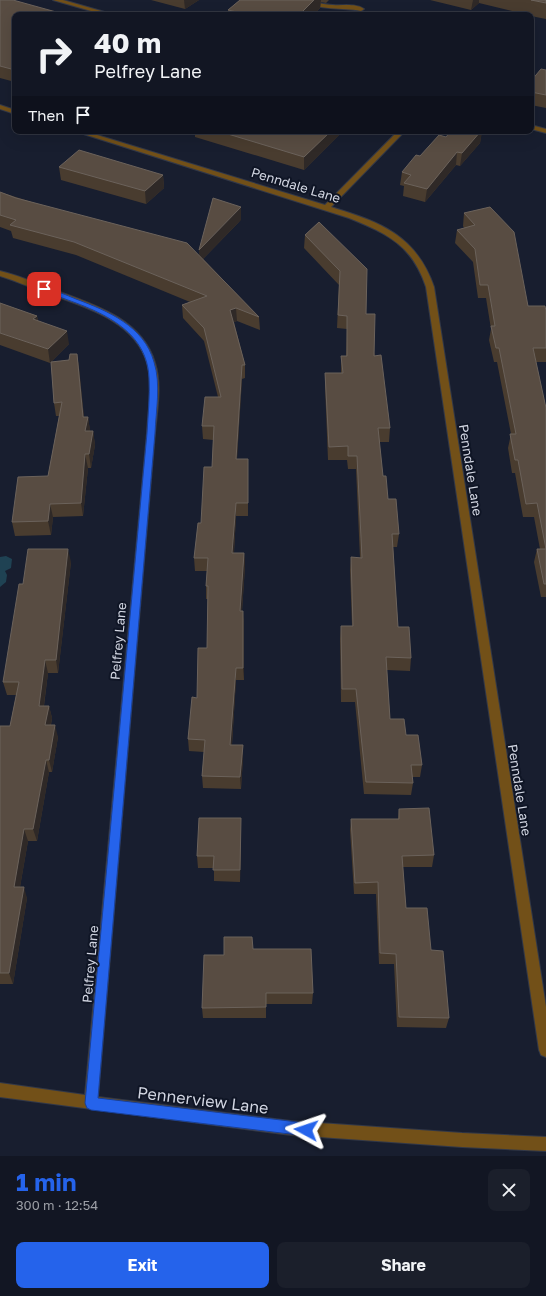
<!DOCTYPE html>
<html lang="en">
<head>
<meta charset="utf-8">
<style>
	:root { --surface:#121623; --page:#1b1f2b; --text:#f1f3f6; --muted:#9c9fa6; --line:#313541; --accent:#2563eb }
	body { margin:0; font-family:"Golos Text",sans-serif; background:var(--page); color:var(--text); height:100vh; display:flex; flex-direction:column; font-size:15px; white-space:nowrap }
	* { box-sizing:border-box; margin:0 }
	p { font-size:13px; color:var(--muted) }
	.icon { flex:none; width:22px; height:22px; fill:none; stroke:currentColor; stroke-width:2; stroke-linecap:round; stroke-linejoin:round }
	.map { position:relative; height:1156px; overflow:hidden }
	.side { display:flex; flex-direction:column; background:var(--surface); flex:1 }
	.side>* { flex:none }
	.top-card { position:absolute; left:12px; top:12px; width:522px; height:122px; border-radius:8px; box-shadow:0 4px 16px #0002,0 0 0 1px var(--line); background:#121623; color:var(--text); overflow:hidden }
	.pin { position:absolute; display:grid; place-items:center; width:34px; height:34px; color:#fff; margin:-17px; border-radius:8px; box-shadow:0 2px 6px #0006 }
	.me { position:absolute; width:44px; margin:-22px; rotate:275deg; stroke-linejoin:round; filter:drop-shadow(0 0 3px #0008) }
	.turn { display:flex; align-items:center; gap:14px; height:84px; padding:0 16px; font-size:18px }
	.turn .icon { width:52px; height:52px; stroke-width:2.5 }
	.turn b { display:block; font-size:28px; line-height:34px }
	.then { display:flex; align-items:center; height:38px; padding:0 16px; background:#0003; gap:8px; font-size:15px }
	.round { display:grid; place-items:center; flex:none; width:42px; height:42px; border-radius:8px; background:var(--page) }
	.head { display:flex; align-items:center; justify-content:space-between; height:68px; padding:0 16px }
	h1 { font-size:24px; font-weight:700; line-height:30px; color:var(--accent) }
	.action { display:flex; gap:8px; margin-top:auto; padding:8px 16px }
	.action a { flex:1; height:46px; border-radius:8px; background:var(--accent); color:#fff; font-size:16px; font-weight:700; line-height:46px; text-align:center }
	.action a+a { background:var(--page); color:var(--text) }
	.map>svg:first-child { display:block }
	.water { fill:#1f4253 }
	.lines { fill:none; stroke-linecap:round; stroke-linejoin:round }
	.service-casing { stroke:#323848; stroke-width:2 }
	.minor-casing { stroke:#323848; stroke-width:2 }
	.service { fill:#725018; fill-rule:evenodd }
	.minor { fill:#725018; fill-rule:evenodd }
	.wall { fill:#493c2f }
	.shaded-wall { fill:#2f2927 }
	.building { fill:#584c42; stroke:#6b625b }
	.route { fill:#2563eb; stroke:#184099 }
	.labels { text-anchor:middle; dominant-baseline:central; stroke-width:4; stroke-linejoin:round; paint-order:stroke }
	.street-label { font-size:13px; fill:#d2d6e2; stroke:#0f1525 }
	.near-street-label { font-size:16px; fill:#d2d6e2; stroke:#0f1525 }
</style>
</head>
<body>
<div class="map">
<svg width="546" height="1156" viewBox="0 0 546 1156">
	<rect width="100%" height="100%" fill="#181e2f"/>
	<polygon class="water" points="6,556 12,559 11,568 5,571 7,575 6,582 0,587 0,557"/>
	<g class="lines">
		<defs>
			<path id="service" d="M301 0C312 0 322 5 333 5 343 6 355 3 364 9L361 11C343 7 317 11 301 0Z"/>
			<g id="minor">
				<polygon points="53,0 63,0 115,15 105,15"/>
				<polygon points="0,105 15,110 15,114 0,109"/>
				<polygon points="531,125 546,129 546,133 531,129"/>
				<path d="M74 131H84L325 205 398 131H405L331 207C380 222 416 235 434 287L546 1007V1057L541 1055 539 1050 426 287C412 245 388 234 349 218Z"/>
				<path d="M0 271C17 275 33 282 49 288 89 303 142 317 155 363 162 385 157 410 155 433L98 1097 291 1121 462 1133 546 1137V1151L462 1147 291 1135 0 1097V1083L85 1095 147 433C148 411 153 385 147 363 135 321 85 307 49 294 32 288 16 281 0 276Z"/>
			</g>
		</defs>
		<use href="#service" class="service-casing"/>
		<use href="#minor" class="minor-casing"/>
		<use href="#service" class="service"/>
		<use href="#minor" class="minor"/>
	</g>
	<g class="wall">
		<polygon points="0,0 15,15 15,82 0,78"/>
		<polygon points="151,0 199,0 185,9"/>
		<polygon points="240,0 329,0 326,3 321,2 320,8 314,15 228,15 228,10"/>
		<polygon points="430,0 546,0 546,19 531,16 531,15 529,15 479,3 471,10"/>
		<polygon points="546,70 546,108 531,105 531,81"/>
		<polygon points="195,131 343,131 304,170 195,137"/>
		<polygon points="451,131 482,131 480,143 460,166 456,165 425,202 403,196 404,186 400,185 402,172 420,156 446,137"/>
		<polygon points="59,167 163,175 164,188 146,204 61,180"/>
		<polygon points="0,192 199,255 241,220 203,259 259,317 260,330 237,321 234,322 245,365 245,378 242,379 237,459 248,472 248,516 236,516 234,553 244,553 245,566 242,611 244,624 244,680 236,680 232,745 243,745 243,758 241,789 203,788 202,776 204,752 189,751 188,739 197,698 207,648 208,599 206,599 206,586 207,571 195,571 194,558 201,523 212,467 213,440 203,439 202,426 218,397 204,341 183,318 182,305 190,302 76,255 13,238 11,231 0,227"/>
		<polygon points="490,207 528,306 546,311 546,362 536,362 546,408 546,597 541,597 534,562 537,549 540,549 534,517 523,517 515,473 512,473 508,448 511,434 497,362 494,362 489,340 491,329 486,298 478,298 473,262 455,243 457,230 464,228 463,226 464,213"/>
		<polygon points="319,222 366,314 390,428 389,442 379,442 383,476 388,499 399,534 397,547 393,547 398,627 411,658 410,671 387,670 390,719 406,735 422,765 420,777 412,777 413,783 411,795 364,794 355,702 341,702 340,639 341,626 352,626 350,570 351,557 360,558 356,469 348,469 347,460 328,460 325,386 325,373 341,373 341,356 346,356 347,329 337,328 339,285 304,248 305,235"/>
		<polygon points="0,303 37,316 38,321 69,344 51,362 69,360 77,354 79,368 84,417 88,417 90,431 93,431 95,445 91,468 88,468 83,516 53,517 51,535 15,536 12,522 48,476 59,416 56,416 54,403 51,362 50,363 0,345"/>
		<polygon points="71,562 58,673 48,673 44,706 49,706 52,718 51,725 58,737 52,772 49,772 37,841 28,841 20,887 27,898 13,984 0,984 0,726 10,726 16,695 7,695 3,682 23,584"/>
		<polygon points="399,809 434,855 432,867 403,867 406,908 431,950 449,1018 446,1028 397,1027 394,964 379,964 376,894 354,894 350,830 351,819 398,819"/>
		<polygon points="241,830 240,882 214,881 214,868 198,868 197,856"/>
		<polygon points="253,949 313,993 312,1004 266,1004 266,1018 203,1018 202,1008 224,955"/>
	</g>
	<g class="shaded-wall">
		<polygon points="184,0 199,0 185,9"/>
		<polygon points="314,0 321,0 320,8 314,15 299,15"/>
		<polygon points="473,0 479,0 479,3 471,10"/>
		<polygon points="331,131 343,131 304,170 304,157"/>
		<polygon points="481,131 482,131 480,143 460,166 462,153"/>
		<polygon points="457,152 456,165 425,202 427,189"/>
		<polygon points="163,175 164,188 146,204 145,191"/>
		<polygon points="241,207 241,220 199,263 199,250"/>
		<polygon points="236,308 237,321 231,323 230,310"/>
		<polygon points="37,316 39,329 33,319"/>
		<polygon points="67,331 69,344 50,363 48,349"/>
		<polygon points="77,354 79,368 85,430 83,417"/>
		<polygon points="242,365 242,379 236,472 236,459"/>
		<polygon points="88,417 90,430 87,445 85,431"/>
		<polygon points="93,431 95,445 91,468 89,454"/>
		<polygon points="85,454 88,468 83,516 81,503"/>
		<polygon points="236,503 236,516 233,566 232,553"/>
		<polygon points="50,504 53,517 51,535 48,521"/>
		<polygon points="68,549 71,562 58,673 56,660"/>
		<polygon points="244,553 245,566 241,624 240,611"/>
		<polygon points="243,611 244,624 244,680 243,668"/>
		<polygon points="45,660 48,673 42,718 39,706"/>
		<polygon points="236,668 236,680 231,757 230,745"/>
		<polygon points="49,706 52,718 48,737 45,725"/>
		<polygon points="55,725 58,737 52,772 49,760"/>
		<polygon points="243,745 243,758 241,789 240,777"/>
		<polygon points="46,760 49,772 37,841 33,829"/>
		<polygon points="241,818 241,830 240,882 240,870"/>
		<polygon points="24,829 28,841 18,898 14,887"/>
		<polygon points="24,887 27,898 13,984 9,973"/>
	</g>
	<g class="building">
		<polygon points="0,0 13,0 67,15 15,15 15,70 0,66"/>
		<polygon points="240,0 314,0 299,15 250,15 228,10"/>
		<polygon points="531,0 546,0 546,3"/>
		<polygon points="541,69 546,70 546,95 531,92 531,81"/>
		<polygon points="218,131 331,131 304,157"/>
		<polygon points="451,131 481,131 462,153 457,152 427,189 404,183 411,175 402,172 416,155 420,156 439,135 446,137"/>
		<polygon points="79,150 163,175 145,191 59,167"/>
		<polygon points="0,192 16,198 187,243 259,317 236,308 230,310 245,365 242,365 236,459 248,459 248,503 236,503 232,553 244,553 240,611 243,611 243,668 236,668 230,745 243,745 240,777 202,776 205,740 188,739 192,697 197,698 198,648 207,648 208,586 206,586 208,558 194,558 198,523 201,523 204,467 212,467 214,426 202,426 205,397 221,397 204,328 182,305 207,296 74,242 10,225 16,220 0,215"/>
		<polygon points="213,198 241,207 199,250"/>
		<polygon points="490,207 514,232 528,306 545,306 546,311 546,348 533,348 546,408 546,584 544,584 537,549 546,549 537,503 526,504 518,460 515,460 510,434 516,434 499,348 496,348 491,326 495,326 488,285 480,285 475,249 457,230 475,225 464,213"/>
		<polygon points="319,222 367,269 366,314 375,314 374,356 381,355 390,428 378,428 383,476 386,476 388,499 396,499 399,534 392,534 398,627 409,627 411,658 386,657 390,719 404,719 406,735 418,735 422,765 411,765 413,783 366,782 356,689 342,689 341,626 353,626 351,557 362,558 357,456 348,456 348,446 329,447 325,373 343,373 341,356 347,356 347,316 338,315 340,271 305,235"/>
		<polygon points="0,303 37,316 33,319 67,331 48,349 0,333"/>
		<polygon points="70,354 77,354 83,417 88,417 85,431 93,431 89,454 85,454 81,503 50,504 48,521 12,522 18,477 48,476 62,402 54,403 51,362 69,360"/>
		<polygon points="28,549 68,549 56,660 45,660 39,706 49,706 45,725 55,725 49,760 46,760 33,829 24,829 14,887 24,887 9,973 0,973 0,726 10,726 19,682 3,682 19,584 23,584"/>
		<polygon points="429,808 434,855 402,856 406,908 427,908 431,950 443,951 449,1018 399,1017 396,954 380,953 378,882 355,883 351,819 399,819 399,809"/>
		<polygon points="199,818 241,818 240,870 213,870 214,856 197,856"/>
		<polygon points="224,937 252,937 253,949 311,949 313,993 266,993 266,1007 202,1008 204,955 224,955"/>
	</g>
	<path class="route" d="M44 287C55 290 66 295 76 299 108 311 144 326 154 362 161 384 156 410 155 433L98 1098 306 1123 311 1125 313 1130 311 1134 306 1136 91 1110 87 1108 85 1103 147 433C148 415 150 396 149 378 147 322 84 306 42 291V288Z"/>
	<g class="labels">
		<g class="street-label">
			<text transform="translate(296 185) rotate(17)">Penndale Lane</text>
			<text transform="translate(471 470) rotate(81)">Penndale Lane</text>
			<text transform="translate(118 641) rotate(-85)">Pelfrey Lane</text>
			<text transform="translate(520 790) rotate(81)">Penndale Lane</text>
			<text transform="translate(90 964) rotate(-85)">Pelfrey Lane</text>
		</g>
		<g class="near-street-label">
			<text transform="translate(203 1100) rotate(7)">Pennerview Lane</text>
		</g>
	</g>
</svg>
<div class="pin" style="left:44px;top:289px;background:#d93025"><svg class="icon" aria-label="arrive" viewBox="0 0 24 24"><path d="M6 21V4h12l-3 4 3 4H6"/></svg></div>
<svg class="me" style="left:306px;top:1130px" viewBox="-20 -20 40 40"><path d="M0-17L14 15 0 8-14 15z" fill="#2563eb" stroke="#fff" stroke-width="4"/></svg>
<div class="top-card">
<div class="turn"><svg class="icon" aria-label="right" viewBox="0 0 24 24"><path d="M7 20v-9h11M14 6l5 5-5 5"/></svg><div><b>40 m</b>Pelfrey Lane</div></div>
<div class="then">Then<svg class="icon" aria-label="arrive" viewBox="0 0 24 24"><path d="M6 21V4h12l-3 4 3 4H6"/></svg></div>
</div>
</div>
<section class="side">
<div class="head"><div><h1>1 min</h1><p>300 m · 12:54</p></div><a class="round"><svg class="icon" aria-label="close" viewBox="0 0 24 24"><path d="M6 6l12 12M18 6L6 18"/></svg></a></div>
<div class="action"><a>Exit</a><a>Share</a></div>
</section>
</body>
</html>
